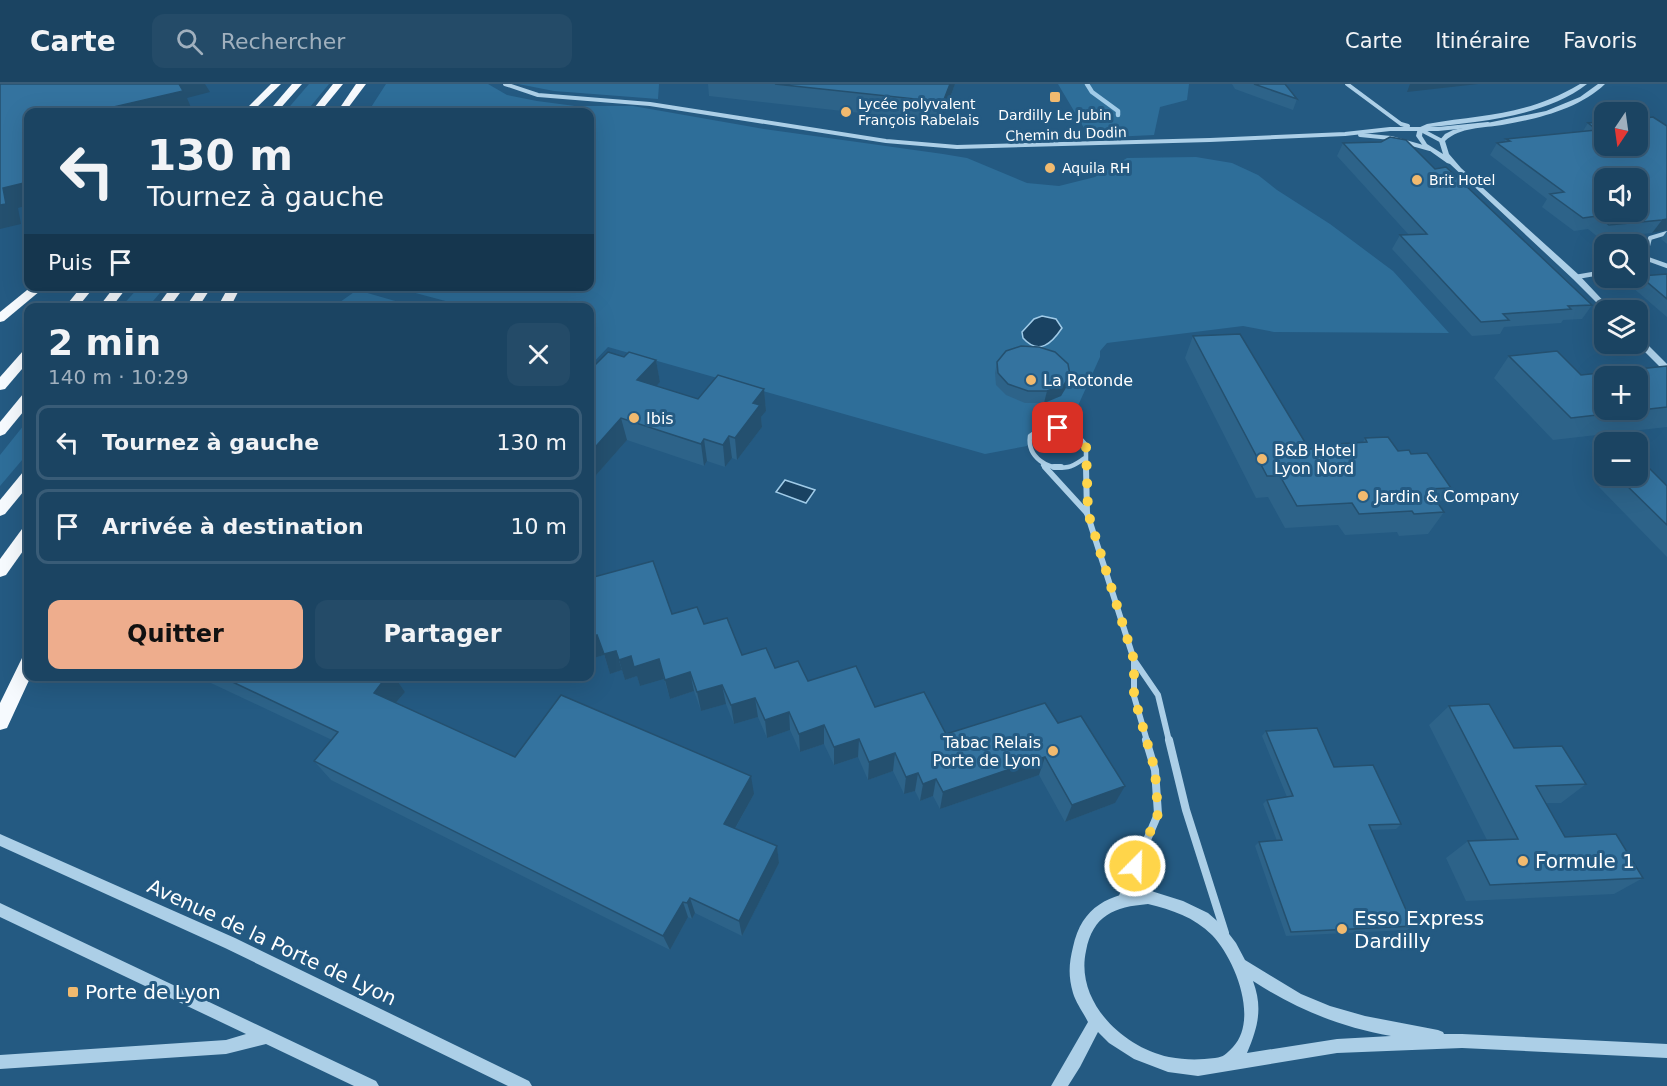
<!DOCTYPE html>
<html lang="fr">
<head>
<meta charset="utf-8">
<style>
	:root { --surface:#1b4462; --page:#244b68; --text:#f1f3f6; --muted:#a0b0be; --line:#395c77; --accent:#eead8d }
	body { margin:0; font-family:"DejaVu Sans",sans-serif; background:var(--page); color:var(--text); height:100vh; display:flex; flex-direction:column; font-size:22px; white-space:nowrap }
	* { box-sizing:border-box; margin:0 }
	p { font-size:20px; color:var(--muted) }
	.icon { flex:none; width:33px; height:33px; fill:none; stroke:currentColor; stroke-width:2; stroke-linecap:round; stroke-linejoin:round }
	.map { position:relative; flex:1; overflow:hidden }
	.panel { position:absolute; left:24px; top:219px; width:570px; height:378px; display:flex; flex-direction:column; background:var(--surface); border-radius:12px; box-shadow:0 6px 24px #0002,0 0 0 2px var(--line) }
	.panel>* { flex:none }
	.hud { position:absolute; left:24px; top:24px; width:570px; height:183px; border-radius:12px; box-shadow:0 6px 24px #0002,0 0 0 2px var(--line); background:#1b4462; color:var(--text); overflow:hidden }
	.needle { width:39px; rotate:193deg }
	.tools { position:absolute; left:1594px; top:18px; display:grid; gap:12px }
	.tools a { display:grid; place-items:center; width:54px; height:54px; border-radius:12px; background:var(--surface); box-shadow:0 6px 24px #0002,0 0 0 2px var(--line); font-size:30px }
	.pin { position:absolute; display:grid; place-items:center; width:51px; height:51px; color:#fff; margin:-26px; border-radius:12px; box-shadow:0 3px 9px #0006 }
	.me { position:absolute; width:66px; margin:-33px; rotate:23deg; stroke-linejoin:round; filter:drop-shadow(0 0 4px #0008) }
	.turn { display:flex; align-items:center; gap:21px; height:126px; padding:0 24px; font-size:27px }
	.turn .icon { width:78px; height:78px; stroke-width:2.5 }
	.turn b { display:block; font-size:42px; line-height:51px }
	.then { display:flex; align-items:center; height:57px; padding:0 24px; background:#0003; gap:12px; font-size:22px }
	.round { display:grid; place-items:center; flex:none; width:63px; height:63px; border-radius:12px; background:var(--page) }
	.headline { display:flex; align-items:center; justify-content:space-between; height:102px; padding:0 24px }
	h1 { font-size:36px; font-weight:600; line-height:45px }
	.action { display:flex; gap:12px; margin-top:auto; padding:12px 24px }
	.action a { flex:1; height:69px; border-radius:12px; background:var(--accent); color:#111; font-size:24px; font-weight:600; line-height:69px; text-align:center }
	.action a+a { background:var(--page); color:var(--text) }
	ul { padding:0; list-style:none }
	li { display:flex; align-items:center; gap:18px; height:75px; margin:0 12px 9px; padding:0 12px; border:3px solid var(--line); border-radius:12px }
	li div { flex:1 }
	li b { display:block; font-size:22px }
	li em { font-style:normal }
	header { display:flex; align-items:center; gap:36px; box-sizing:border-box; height:84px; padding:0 30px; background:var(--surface); border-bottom:2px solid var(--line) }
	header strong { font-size:28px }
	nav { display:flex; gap:33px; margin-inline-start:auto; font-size:21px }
	.search { width:420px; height:54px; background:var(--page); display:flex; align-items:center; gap:15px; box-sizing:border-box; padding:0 21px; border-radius:12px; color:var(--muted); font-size:22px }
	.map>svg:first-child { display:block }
	.green { fill:#2e6e99 }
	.water { fill:#194262; stroke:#a0cbe8; stroke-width:1.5 }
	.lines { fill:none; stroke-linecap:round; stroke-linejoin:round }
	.stream { stroke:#a0cbe8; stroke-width:4.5 }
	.minor-far3 { stroke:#accfe7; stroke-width:4 }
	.minor-far2 { stroke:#accfe7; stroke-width:4.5 }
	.minor-far1 { stroke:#accfe7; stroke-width:6 }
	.minor { stroke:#accfe7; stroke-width:8 }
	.tertiary { fill:#accfe7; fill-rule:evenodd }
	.trunk { fill:#f6fafe; fill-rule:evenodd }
	.wall { fill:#2d6389 }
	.shaded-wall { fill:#24506f }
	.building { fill:#34739f; stroke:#24506f; stroke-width:1.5; fill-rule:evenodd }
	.route { stroke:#ffd54a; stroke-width:10; stroke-dasharray:0 18 }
	.poi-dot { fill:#f1ba6f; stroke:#245a82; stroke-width:2 }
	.labels { text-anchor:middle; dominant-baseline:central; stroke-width:6; stroke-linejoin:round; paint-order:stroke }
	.far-poi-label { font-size:14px; fill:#fff; stroke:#245a82; text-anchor:start }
	.far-street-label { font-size:14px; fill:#fff; stroke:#245a82 }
	.poi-label { font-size:16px; fill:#fff; stroke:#245a82; text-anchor:start }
	.near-poi-label { font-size:20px; fill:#fff; stroke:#245a82; text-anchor:start }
	.near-street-label { font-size:20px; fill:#fff; stroke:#245a82 }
</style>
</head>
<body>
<header>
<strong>Carte</strong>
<div class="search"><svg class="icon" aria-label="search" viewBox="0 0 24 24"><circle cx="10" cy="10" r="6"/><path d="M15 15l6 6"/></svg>Rechercher</div>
<nav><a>Carte</a><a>Itinéraire</a><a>Favoris</a></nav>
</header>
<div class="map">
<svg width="1667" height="1002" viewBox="0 0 1667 1002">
	<rect width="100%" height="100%" fill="#245a82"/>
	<g class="green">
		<polygon points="309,0 329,0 306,28 285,28"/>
		<polygon points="386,0 488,0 507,11 537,17 575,22 633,22 764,45 943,70 967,74 1027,99 1059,102 1095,93 1127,74 1196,73 1232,79 1258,91 1277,106 1330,140 1393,187 1449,249 1274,248 1243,242 1107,259 1100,267 1100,273 1067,346 1039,346 1027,362 985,370 608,263 590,282 590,224 468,223 393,203 590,202 590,28 368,28"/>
		<polygon points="518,0 659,0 658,15 554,7"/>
		<polygon points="1058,0 1189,0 1187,16 1160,23 1154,51 1090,54"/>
		<polygon points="139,203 165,203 148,223 121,223"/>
		<polygon points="357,206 416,223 333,223"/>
		<polygon points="28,336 28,369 0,402 0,371"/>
	</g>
	<g class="water">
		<path d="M1042 232 1056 235 1062 244C1052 259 1039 272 1023 254L1022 248 1034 235Z"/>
		<polygon points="785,396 815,406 806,419 776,408"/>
	</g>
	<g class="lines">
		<polyline class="stream" points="1087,0 1092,8 1118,27 1118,31"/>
		<g class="minor-far3">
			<polyline points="505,0 538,11 650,20 886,57 957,63 1210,56 1345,50 1390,45 1438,45 1488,40"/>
			<polyline points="1347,0 1401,40 1408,42"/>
			<polyline points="1423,47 1442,57"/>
			<polyline points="1360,51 1391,54 1430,65"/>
			<polyline points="1646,170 1650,154 1667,149"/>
		</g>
		<g class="minor-far2">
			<polyline points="1645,174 1667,182"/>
			<polyline points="1638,181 1643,180 1646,169"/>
			<polyline points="1576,193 1605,188"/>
			<path d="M1085 374C1080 377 1074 382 1068 383 1048 387 1027 373 1030 352 1048 338 1073 343 1086 361V385"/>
			<polyline points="1043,381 1047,385"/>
		</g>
		<g class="minor-far1">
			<polyline points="1045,383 1087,429"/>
			<polyline points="1054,383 1061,383"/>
			<polyline points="1086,383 1087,429 1134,576 1158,611 1169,657"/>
			<polyline points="1134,576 1134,612 1147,657"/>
		</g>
		<g class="minor">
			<polyline points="1169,656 1186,726 1225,849"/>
			<polyline points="1121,817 1158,730 1155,686 1146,656"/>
		</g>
		<g class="tertiary">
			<path d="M1580 0H1587C1546 32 1480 38 1430 43L1423 46 1422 52 1427 60 1443 70 1439 57 1445 50 1453 46 1546 27 1580 13 1598 0H1605C1579 25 1537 35 1502 41 1483 44 1460 43 1445 57L1449 70 1461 84 1579 191 1612 226 1605 227 1573 195 1450 80 1447 79 1423 62 1416 52 1418 44 1427 40C1485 30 1526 32 1580 0Z"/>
			<polygon points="1638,253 1641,254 1667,280 1667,288 1664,287 1637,260"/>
			<polygon points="0,750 235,854 529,997 532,1002 508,1002 225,864 0,762"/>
			<path d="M1148 806 1183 817 1208 829 1223 842 1236 859 1245 876 1301 910 1330 922 1365 932 1438 946 1443 948 1444 950H1462L1667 960V974L1462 964 1337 969 1198 992 1168 988 1134 975 1109 959 1098 948 1080 983 1068 1002H1051L1088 938C1083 928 1076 919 1073 909 1068 892 1069 879 1073 863 1082 822 1109 810 1148 806ZM1148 820C1172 826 1194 833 1212 851 1235 875 1259 935 1233 963 1226 970 1224 973 1215 974 1199 976 1185 976 1169 973 1122 963 1075 917 1086 867 1093 831 1114 823 1148 820ZM1253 897C1296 925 1340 943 1391 952L1337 955 1247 969C1258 943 1263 924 1253 897Z"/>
			<polygon points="0,819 376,997 379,1002 354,1002 266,960 226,970 0,985 0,971 226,956 246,950 0,833"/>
		</g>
		<g class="trunk">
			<polygon points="271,0 281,0 252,28 243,28"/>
			<polygon points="292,0 302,0 277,28 268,28"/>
			<polygon points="333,0 343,0 320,28 311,28"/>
			<polygon points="356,0 366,0 345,28 337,28"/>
			<polygon points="32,202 46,202 4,237 0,238 0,228"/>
			<polygon points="82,202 95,202 77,224 64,224"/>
			<polygon points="115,202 128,202 111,224 98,224"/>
			<polygon points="172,202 185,202 169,224 156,224"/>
			<polygon points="200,202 212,202 198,224 185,224"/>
			<polygon points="229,202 241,202 230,224 217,224"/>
			<polygon points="28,266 28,278 5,305 0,306 0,293 23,267"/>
			<polygon points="28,309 28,322 5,350 0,352 0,338 23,310"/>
			<polygon points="28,387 28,402 5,430 0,432 0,416 23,388"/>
			<polygon points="28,443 28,460 6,491 0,493 0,475 22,445"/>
			<polygon points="28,572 28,592 31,592 7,644 0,646 0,619 22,574"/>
		</g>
	</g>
	<g class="wall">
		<polygon points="708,0 955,0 941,38 709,12"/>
		<polygon points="1232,0 1285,0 1297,15 1293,26 1235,5"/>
		<polygon points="1588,39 1667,42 1667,146 1652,149 1599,154 1588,145 1574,147 1542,123 1547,115 1490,71 1497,59 1504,58 1506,55 1583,47"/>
		<polygon points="1343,59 1435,85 1592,221 1582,235 1563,236 1561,239 1504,243 1500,250 1472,252 1392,165 1400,151 1409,151 1337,72"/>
		<polygon points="1667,147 1667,160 1661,155"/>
		<polygon points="1667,190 1667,233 1632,203 1640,192"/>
		<polygon points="1193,252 1309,365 1332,364 1363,358 1365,354 1398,367 1411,370 1451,404 1439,420 1444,428 1428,450 1399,452 1397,448 1345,451 1338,441 1285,444 1268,413 1256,414 1185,274"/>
		<polygon points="1509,272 1581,291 1667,282 1667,343 1553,356 1494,294"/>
		<polygon points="656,276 660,298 656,302 698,315 764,305 766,327 761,333 762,343 737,376 732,374 725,383 707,377 704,382 627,356 590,398 590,286"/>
		<polygon points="997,278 1070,291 1067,302 1061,312 1044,319 1025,319 1006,311 996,301 995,289"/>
		<polygon points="1610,392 1638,392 1667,402 1667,473 1599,403"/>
		<polygon points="590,494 672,530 704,540 742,571 946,650 1058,639 1115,719 1065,738 1039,691 940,725 933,712 920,717 915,707 904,710 893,687 868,696 858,673 834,681 824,660 800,668 790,646 767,654 758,633 734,640 726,620 701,627 694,607 670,615 664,595 640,602 637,592 625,596 622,586 610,590 604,571 590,575"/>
		<polygon points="196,592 394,592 405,608 396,619 515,673 754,710 735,745 777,762 779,779 742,852 695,829 692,835 688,833 670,866 331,696 314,677 332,656"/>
		<polygon points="1449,622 1514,664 1586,700 1561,719 1546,719 1565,753 1643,794 1614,810 1466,817 1446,774 1468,757 1487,756 1429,641"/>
		<polygon points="1266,647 1334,683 1401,740 1396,745 1371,746 1413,842 1407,846 1286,852 1255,762 1259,758 1277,757 1263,720 1267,716 1287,713 1262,652"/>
	</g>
	<g class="shaded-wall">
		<polygon points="179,0 205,0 210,8 187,14 192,26 182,28 92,28"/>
		<polygon points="950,0 955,0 941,38 943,18"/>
		<polygon points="1410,0 1478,0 1407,8"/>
		<polygon points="28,91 28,121 18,124 21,140 0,145 0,121 3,104"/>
		<polygon points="1667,135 1667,146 1652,149 1662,136"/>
		<polygon points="656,276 660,298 642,318 637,296"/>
		<polygon points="1070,291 1067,302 1061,312 1044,319 1047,307"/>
		<polygon points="764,305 766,327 761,333 762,343 737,376 735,354 753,319"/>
		<polygon points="621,334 627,356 590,398 590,369"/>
		<polygon points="729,352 732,374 725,383 723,361"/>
		<polygon points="704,355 707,377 704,382 701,360"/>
		<polygon points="597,551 604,571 590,575 590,553"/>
		<polygon points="616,567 622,586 610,590 604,570"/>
		<polygon points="631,572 659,575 664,595 640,602 637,592 625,596 619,576"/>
		<polygon points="690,588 694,607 670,615 665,596"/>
		<polygon points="387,592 394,592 405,608 388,628 374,609"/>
		<polygon points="722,601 726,620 701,627 697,608"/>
		<polygon points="755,614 758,633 734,640 731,621"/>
		<polygon points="789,628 790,646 767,654 765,636"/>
		<polygon points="824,641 824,660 800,668 799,650"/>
		<polygon points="859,655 858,673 834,681 834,663"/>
		<polygon points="895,669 893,687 868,696 869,678"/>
		<polygon points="1045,673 1039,691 940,725 943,708"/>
		<polygon points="918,689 915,707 904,710 906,693"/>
		<polygon points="751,692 754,710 728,757 724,740"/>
		<polygon points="936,695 933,712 920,717 923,700"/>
		<polygon points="1125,702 1115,719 1065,738 1072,721"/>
		<polygon points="777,762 779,779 742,852 739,837"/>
		<polygon points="690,814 695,829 692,835 687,819"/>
		<polygon points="683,818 688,833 670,866 663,852"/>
	</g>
	<g class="building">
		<polygon points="0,0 179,0 183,7 92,28 28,28 28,98 3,104 6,120 0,121"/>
		<polygon points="775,0 950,0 943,18"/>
		<polygon points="1254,0 1285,0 1297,15"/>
		<path d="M1653 33 1667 42V135L1662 136 1609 141 1597 132 1583 134 1550 110 1564 108 1497 59 1510 57 1506 55 1597 46 1588 39 1605 38V62H1638V35ZM1605 94H1638V128H1605Z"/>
		<polygon points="1390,53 1406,56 1435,85 1446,83 1592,221 1568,222 1571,225 1503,230 1509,236 1481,238 1400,151 1427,150 1343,59 1381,58"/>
		<polygon points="1667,190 1667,215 1640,192"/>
		<polygon points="1240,250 1309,365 1332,364 1336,360 1367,358 1365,354 1388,353 1398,367 1409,366 1411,370 1427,369 1451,404 1428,405 1444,428 1414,430 1412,427 1359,430 1352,419 1297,422 1280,392 1267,392 1193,252"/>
		<polygon points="1021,262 1039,263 1055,268 1068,280 1070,291 1064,301 1047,307 1028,307 1008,300 998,289 997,278 1006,267"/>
		<path d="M1557 267 1581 291 1667 282V323L1571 334 1509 272ZM1605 292H1638V326H1605Z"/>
		<polygon points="608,268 624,273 629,268 656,276 637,296 698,315 718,291 764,305 753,319 760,321 735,354 729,352 723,361 704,355 701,360 621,334 590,369 590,322 591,320 590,320 590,292 592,290 590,289 590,286"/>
		<polygon points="1648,383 1667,402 1667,441 1617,392 1638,392 1638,384"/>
		<polygon points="653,477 672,530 697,523 704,540 727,534 742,571 766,564 775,584 798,577 808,597 856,582 875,623 924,608 946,650 1045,619 1058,639 1081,632 1125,702 1072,721 1045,673 943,708 936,695 923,700 918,689 906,693 895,669 869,678 859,655 834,663 824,641 799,650 789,628 765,636 755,614 731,621 722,601 697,608 690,588 665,596 659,575 634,583 631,572 619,576 616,567 604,570 597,551 590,553 590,494"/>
		<polygon points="220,592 387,592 374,609 515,673 561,611 751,692 724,740 777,762 739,837 690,814 687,819 683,818 663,852 314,677 338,648"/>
		<polygon points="1489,620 1514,664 1562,662 1586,700 1536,702 1565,753 1616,750 1643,794 1490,801 1468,757 1518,755 1449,622"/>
		<polygon points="1317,644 1334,683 1373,681 1401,740 1369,741 1413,842 1291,848 1259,758 1282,756 1267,716 1293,712 1266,647"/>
	</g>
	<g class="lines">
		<polyline class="route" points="1058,344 1076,350 1086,362 1088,429 1134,576 1134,612 1155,686 1158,730 1135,782"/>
	</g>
	<g class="poi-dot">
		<rect x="1049" y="7" width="12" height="12" rx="3"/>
		<circle cx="846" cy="28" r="6"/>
		<circle cx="1050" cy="84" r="6"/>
		<circle cx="1417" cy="96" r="6"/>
		<circle cx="1031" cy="296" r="6"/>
		<circle cx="634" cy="334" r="6"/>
		<circle cx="1262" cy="375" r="6"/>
		<circle cx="1363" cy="412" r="6"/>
		<circle cx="1053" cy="667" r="6"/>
		<circle cx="1523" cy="777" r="6"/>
		<circle cx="1342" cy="845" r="6"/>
		<rect x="67" y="902" width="12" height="12" rx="3"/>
	</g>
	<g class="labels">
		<g class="far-poi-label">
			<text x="858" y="20">Lycée polyvalent<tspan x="858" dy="16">François Rabelais</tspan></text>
			<text x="1055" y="31" text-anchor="middle">Dardilly Le Jubin</text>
			<text x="1062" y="84">Aquila RH</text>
			<text x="1429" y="96">Brit Hotel</text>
		</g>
		<g class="far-street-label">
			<text transform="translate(1066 50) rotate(-2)">Chemin du Dodin</text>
		</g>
		<g class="poi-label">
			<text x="1043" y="296">La Rotonde</text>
			<text x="646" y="334">Ibis</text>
			<text x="1274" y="366">B&amp;B Hotel<tspan x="1274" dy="18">Lyon Nord</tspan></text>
			<text x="1375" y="412">Jardin &amp; Company</text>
			<text x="1041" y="658" text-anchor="end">Tabac Relais<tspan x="1041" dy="18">Porte de Lyon</tspan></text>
		</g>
		<g class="near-poi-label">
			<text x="1535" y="777">Formule 1</text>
			<text x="1354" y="834">Esso Express<tspan x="1354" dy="23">Dardilly</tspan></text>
			<text x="85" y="908">Porte de Lyon</text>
		</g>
		<g class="near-street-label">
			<text transform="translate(272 858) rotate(25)">Avenue de la Porte de Lyon</text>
		</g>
	</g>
</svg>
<div class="tools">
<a><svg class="needle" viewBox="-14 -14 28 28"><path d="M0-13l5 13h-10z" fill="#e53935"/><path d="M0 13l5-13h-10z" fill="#a0b0be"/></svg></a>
<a><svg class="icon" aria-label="sound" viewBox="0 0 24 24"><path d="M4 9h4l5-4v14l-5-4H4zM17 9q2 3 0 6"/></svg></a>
<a><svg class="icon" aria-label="search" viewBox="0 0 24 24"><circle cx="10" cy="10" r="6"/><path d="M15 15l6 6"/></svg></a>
<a><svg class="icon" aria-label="layers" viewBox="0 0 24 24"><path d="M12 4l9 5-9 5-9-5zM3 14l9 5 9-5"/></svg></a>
<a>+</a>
<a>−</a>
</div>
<div class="pin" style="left:1058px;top:344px;background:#d93025"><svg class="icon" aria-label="arrive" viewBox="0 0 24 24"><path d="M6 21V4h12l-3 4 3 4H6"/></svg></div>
<svg class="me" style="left:1135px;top:782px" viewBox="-20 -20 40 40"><circle r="17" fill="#ffd54a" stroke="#fff" stroke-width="3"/><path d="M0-11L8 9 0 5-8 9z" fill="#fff"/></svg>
<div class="hud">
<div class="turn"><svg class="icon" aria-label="left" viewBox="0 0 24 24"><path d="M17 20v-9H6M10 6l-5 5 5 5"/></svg><div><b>130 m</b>Tournez à gauche</div></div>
<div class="then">Puis<svg class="icon" aria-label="arrive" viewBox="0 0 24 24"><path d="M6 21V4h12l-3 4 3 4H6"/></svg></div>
</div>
<section class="panel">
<div class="headline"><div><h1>2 min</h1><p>140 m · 10:29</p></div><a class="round"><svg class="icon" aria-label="close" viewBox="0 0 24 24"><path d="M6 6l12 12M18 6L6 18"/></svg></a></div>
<ul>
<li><svg class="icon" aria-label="left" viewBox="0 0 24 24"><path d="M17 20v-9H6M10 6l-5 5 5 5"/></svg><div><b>Tournez à gauche</b></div><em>130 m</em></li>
<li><svg class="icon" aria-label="arrive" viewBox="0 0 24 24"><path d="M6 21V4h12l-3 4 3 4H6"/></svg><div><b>Arrivée à destination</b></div><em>10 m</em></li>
</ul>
<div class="action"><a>Quitter</a><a>Partager</a></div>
</section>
</div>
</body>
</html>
